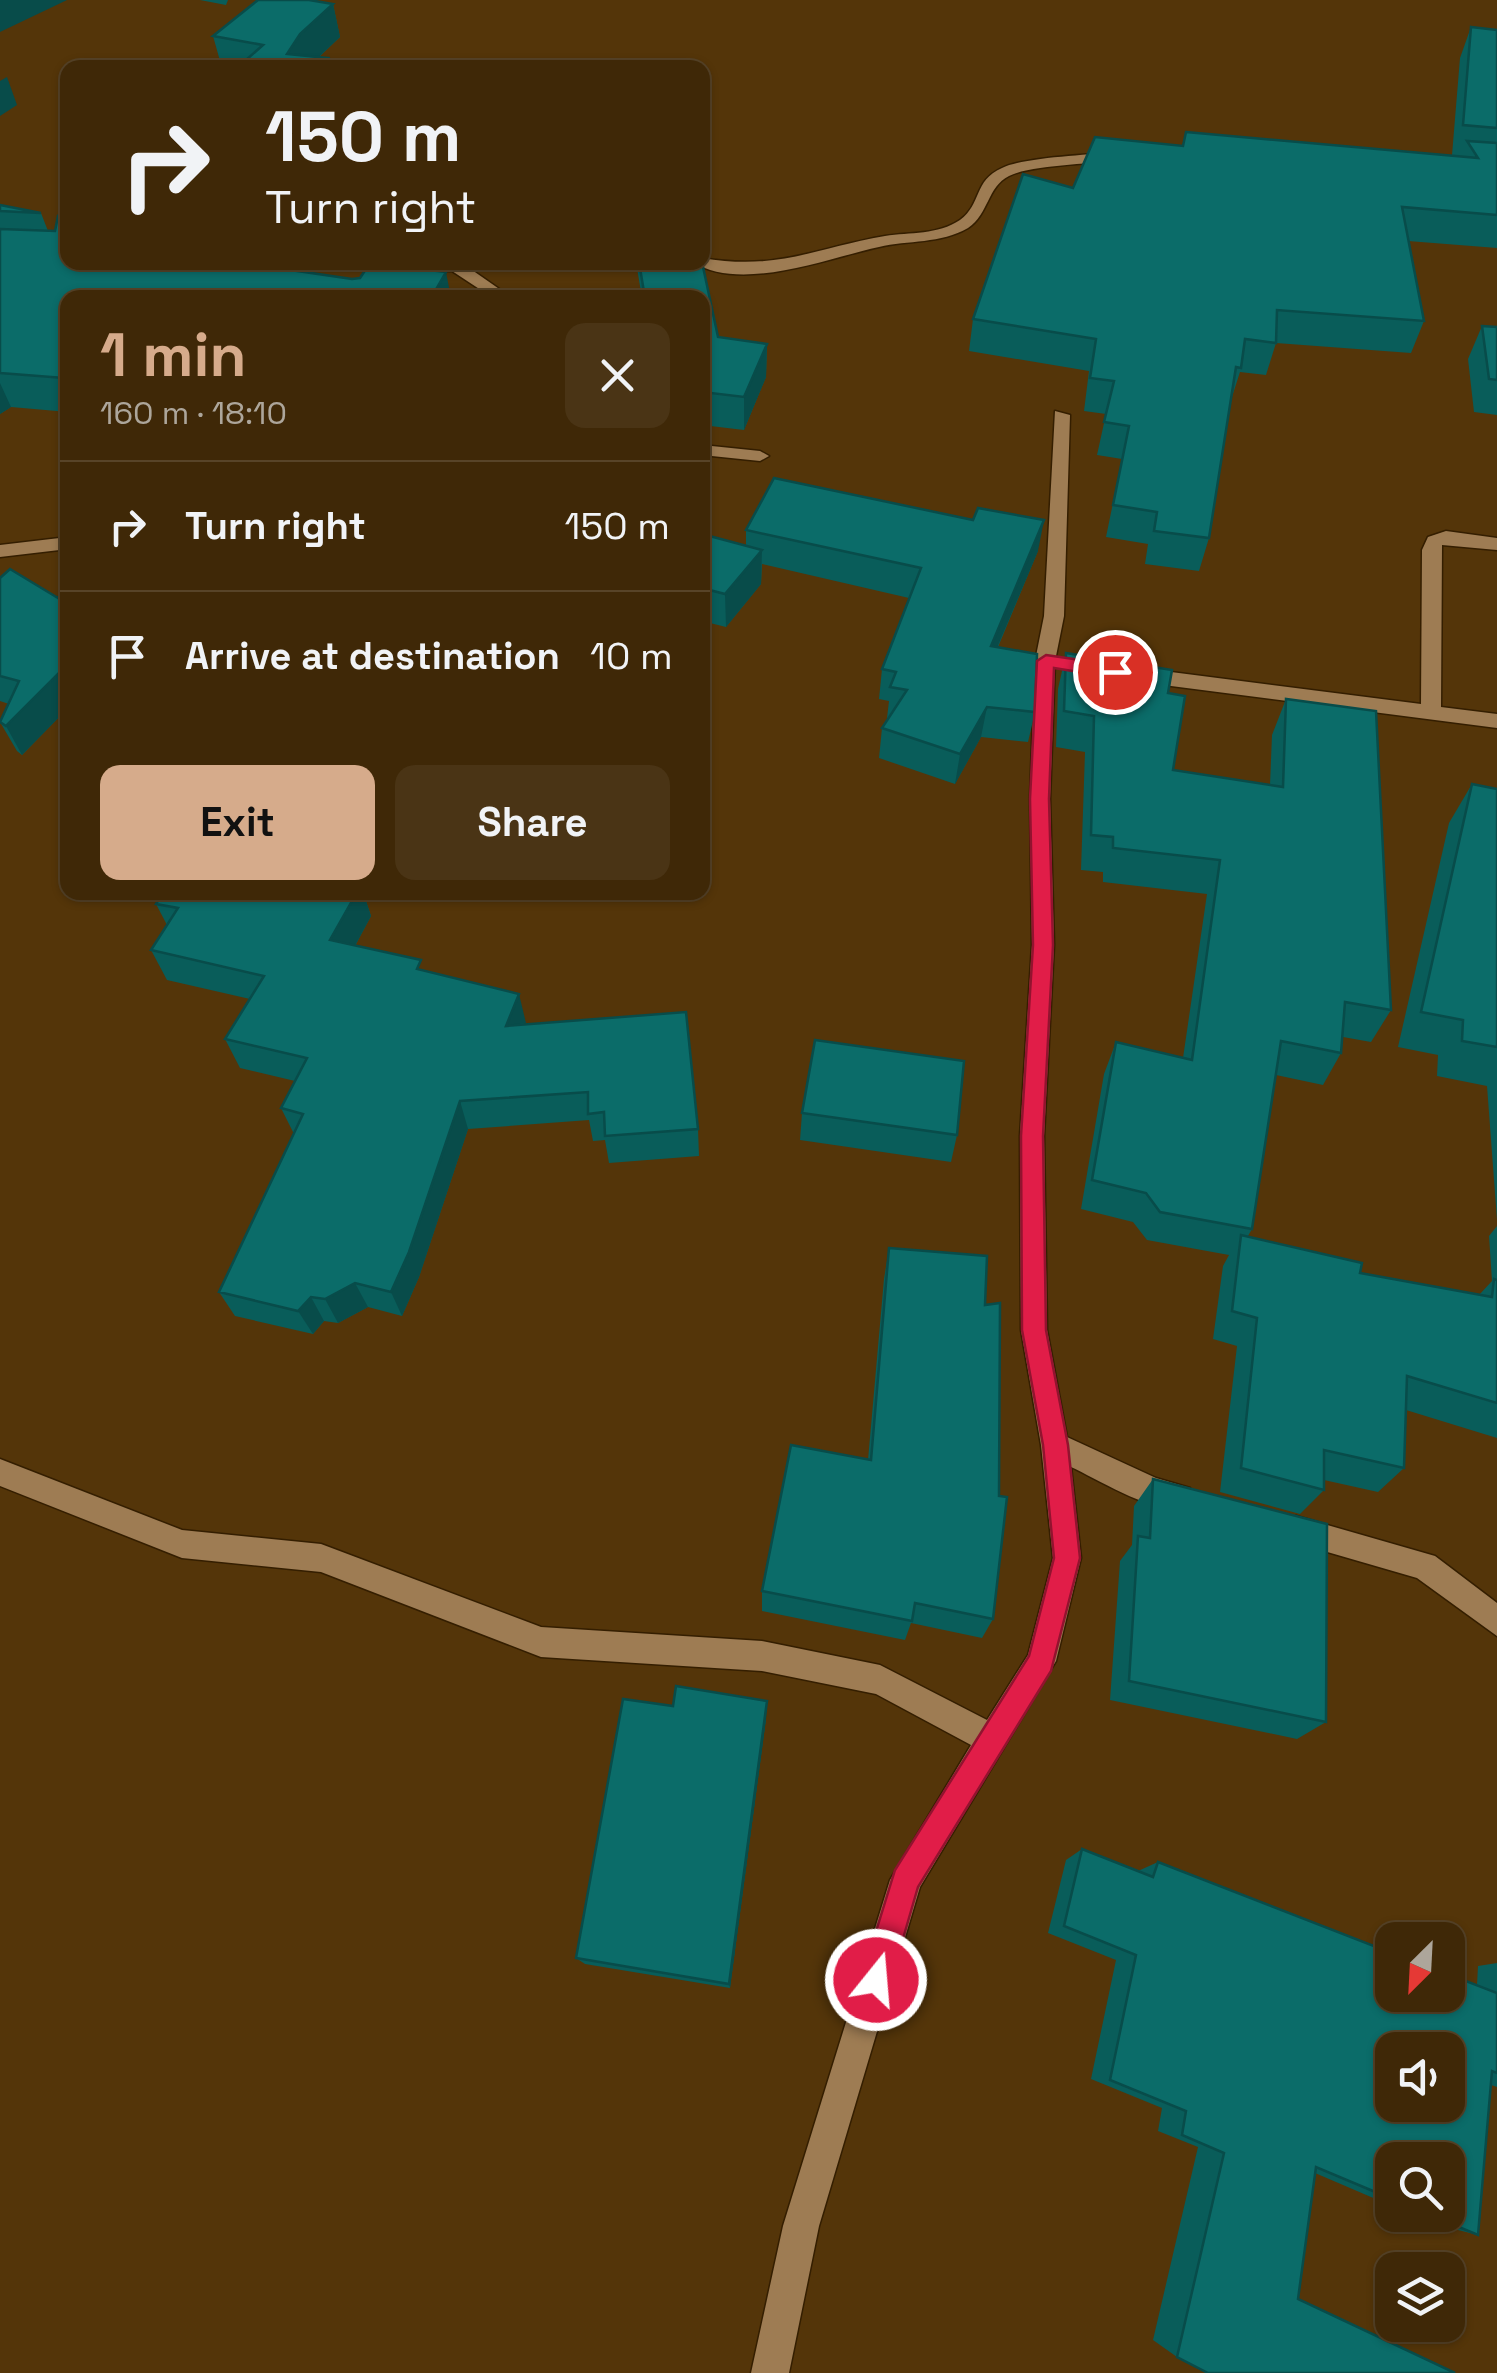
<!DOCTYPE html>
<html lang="en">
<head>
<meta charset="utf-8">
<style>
	:root { --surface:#3f2807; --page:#4a3415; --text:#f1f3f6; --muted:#ada69b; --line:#584428; --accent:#d6ab8b }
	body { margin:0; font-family:"Space Grotesk",sans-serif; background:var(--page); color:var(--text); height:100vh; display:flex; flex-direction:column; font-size:38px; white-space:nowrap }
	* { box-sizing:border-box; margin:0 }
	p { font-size:32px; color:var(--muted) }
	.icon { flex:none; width:55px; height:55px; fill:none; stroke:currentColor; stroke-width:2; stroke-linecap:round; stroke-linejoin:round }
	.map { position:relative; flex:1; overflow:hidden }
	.panel { position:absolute; left:60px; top:290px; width:650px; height:610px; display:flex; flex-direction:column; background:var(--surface); border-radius:20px; box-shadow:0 2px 8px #0004,0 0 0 2px var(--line) }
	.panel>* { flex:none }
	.hud { position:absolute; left:60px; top:60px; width:650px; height:210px; border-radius:20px; box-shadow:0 2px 8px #0004,0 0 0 2px var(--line); background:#3f2807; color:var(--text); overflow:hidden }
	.needle { width:65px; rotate:204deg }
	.tools { position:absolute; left:1375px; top:1922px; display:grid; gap:20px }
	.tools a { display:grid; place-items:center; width:90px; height:90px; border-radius:20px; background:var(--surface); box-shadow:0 2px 8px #0004,0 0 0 2px var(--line); font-size:50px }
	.pin { position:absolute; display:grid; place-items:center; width:85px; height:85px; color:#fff; margin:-42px; border:5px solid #fff; border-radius:50%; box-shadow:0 2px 10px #0007 }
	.me { position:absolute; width:110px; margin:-55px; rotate:17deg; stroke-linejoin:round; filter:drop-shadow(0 0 8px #0008) }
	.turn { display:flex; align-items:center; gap:35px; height:210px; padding:0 40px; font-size:45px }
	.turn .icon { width:130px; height:130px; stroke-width:2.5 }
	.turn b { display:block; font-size:70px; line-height:85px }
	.round { display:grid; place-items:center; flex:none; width:105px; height:105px; border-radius:20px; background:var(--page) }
	.head { display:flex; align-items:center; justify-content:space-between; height:170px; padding:0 40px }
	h1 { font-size:60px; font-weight:600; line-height:75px; color:var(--accent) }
	.cta { display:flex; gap:20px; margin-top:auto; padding:20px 40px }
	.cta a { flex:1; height:115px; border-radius:20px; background:var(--accent); color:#111; font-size:40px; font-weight:600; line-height:115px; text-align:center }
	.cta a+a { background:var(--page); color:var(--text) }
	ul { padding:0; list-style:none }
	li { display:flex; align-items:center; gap:30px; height:130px; padding:0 40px; border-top:2px solid var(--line) }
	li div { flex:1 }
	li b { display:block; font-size:38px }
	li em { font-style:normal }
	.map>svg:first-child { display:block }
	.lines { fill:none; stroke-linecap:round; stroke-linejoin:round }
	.minor-casing { stroke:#341e00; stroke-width:3 }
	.minor { fill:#9e7c53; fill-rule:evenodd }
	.wall { fill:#095d5a }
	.shaded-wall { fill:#084c4a }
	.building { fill:#0b6c69; stroke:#084c4a; stroke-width:2.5; fill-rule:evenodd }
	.route { fill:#e11d48; stroke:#92132f; stroke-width:2.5 }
</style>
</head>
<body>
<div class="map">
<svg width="1497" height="2373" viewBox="0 0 1497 2373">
	<rect width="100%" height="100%" fill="#543509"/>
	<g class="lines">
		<defs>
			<g id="minor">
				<path d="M1117 152 1124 156 1122 159C1093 165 1033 164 1009 176 987 187 989 214 968 228 941 244 908 240 879 247 828 258 741 293 693 262H702V258C778 271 815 248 885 236 910 232 938 235 960 220 982 204 973 181 1002 168 1025 157 1089 155 1117 152Z"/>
				<polygon points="246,262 551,262 544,267 472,270 512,298 493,298 452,271 253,267"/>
				<path d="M1055 411 1070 415 1064 616 1055 661 1050 799 1054 945 1044 1136 1047 1330 1067 1437 1156 1478 1190 1488 1194 1498 1190 1508C1162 1519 1099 1480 1071 1467L1081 1558 1056 1661 920 1887 819 2226 789 2373H751L783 2226 890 1880 971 1745 876 1694 762 1671 541 1657 321 1572 182 1558 0 1486V1459L182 1530 321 1544 541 1627 762 1641 880 1665 987 1720 1028 1655 1053 1558 1041 1445 1021 1330 1020 1136 1032 945 1030 799 1035 661 1044 616Z"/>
				<polygon points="702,445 760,451 769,456 760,461 702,455"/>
				<polygon points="1446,531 1497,538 1497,550 1442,545 1441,707 1497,714 1497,728 1140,682 1130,675 1140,668 1421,704 1422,550 1428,537"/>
				<polygon points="68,537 68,549 0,557 0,545"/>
				<polygon points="1296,1516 1435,1556 1497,1603 1497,1636 1417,1578 1286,1540 1282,1530 1286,1520"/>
			</g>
		</defs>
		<use href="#minor" class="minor-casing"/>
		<use href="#minor" class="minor"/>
	</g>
	<g class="wall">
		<polygon points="200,0 228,0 226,5"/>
		<polygon points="333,4 340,37 319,57 330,68 222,68 213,36"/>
		<polygon points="1471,27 1497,30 1497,248 1408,241 1424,321 1411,353 1276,343 1266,375 1240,372 1231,400 1209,538 1199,571 1145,564 1148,544 1106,537 1122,459 1097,455 1106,414 1084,411 1089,371 969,351 973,319 1073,188 1182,146 1186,132 1452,155 1460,58"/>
		<polygon points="0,205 41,213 48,231 68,262 451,298 68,298 68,412 11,407 0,414"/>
		<polygon points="636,262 702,262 718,337 767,344 766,377 744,430 702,425 702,298 642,298"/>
		<polygon points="1482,326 1497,327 1497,415 1474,412 1468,359"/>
		<polygon points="746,530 1038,551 998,647 1035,712 1028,742 981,737 955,784 879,758 882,728 889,718 887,718 889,701 879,699 882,669 909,598 762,564 761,584 726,627 702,621 702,534 746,546"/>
		<polygon points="68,577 68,708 22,755 17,751 0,722 9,704 0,701 0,578 58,598"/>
		<polygon points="1066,653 1168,693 1173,770 1270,785 1272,735 1286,699 1391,1010 1371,1042 1343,1037 1341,1053 1323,1085 1276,1075 1252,1229 1248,1236 1360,1273 1479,1295 1492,1281 1489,1236 1497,1226 1497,1438 1406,1410 1404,1468 1378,1492 1324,1480 1324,1490 1300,1514 1220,1492 1237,1346 1213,1339 1223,1266 1229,1255 1147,1240 1133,1222 1081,1209 1104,1074 1116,1042 1183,1058 1207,894 1103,882 1103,872 1081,870 1085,752 1056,747 1058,689"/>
		<polygon points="1472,784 1497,789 1497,1220 1487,1086 1437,1076 1438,1055 1398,1047 1449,823"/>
		<polygon points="163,892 363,892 371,916 355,946 424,971 525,1024 698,1129 699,1156 609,1163 605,1140 593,1141 589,1120 468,1129 419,1277 402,1316 368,1307 338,1323 324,1321 313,1334 235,1316 219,1292 294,1134 281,1108 295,1081 240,1068 225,1039 250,999 167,980 151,950 167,925 156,904"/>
		<polygon points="802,1113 957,1135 951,1162 800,1140"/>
		<polygon points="889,1248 985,1305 993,1619 982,1638 911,1623 905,1640 762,1611 762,1591 868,1460 884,1279"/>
		<polygon points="1153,1479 1326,1722 1297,1739 1110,1700 1120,1561 1132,1545 1134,1506"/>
		<polygon points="766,1719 730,1988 585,1964 576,1958"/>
		<polygon points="1082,1849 1138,1871 1158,1862 1477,1985 1478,1966 1497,1963 1497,2087 1491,2085 1478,2235 1438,2225 1413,2215 1448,2215 1392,2160 1392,2206 1315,2173 1177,2357 1153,2340 1198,2147 1158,2131 1162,2108 1091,2079 1116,1960 1048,1933 1066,1860"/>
	</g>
	<g class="shaded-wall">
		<polygon points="0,0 67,0 0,32"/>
		<polygon points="333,4 340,37 307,68 287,54 300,34"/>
		<polygon points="328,58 330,68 321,68"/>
		<polygon points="7,77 17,105 0,116 0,81"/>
		<polygon points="446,272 451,298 431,298"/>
		<polygon points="767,344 766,377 744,430 744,397"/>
		<polygon points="0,383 11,407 0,414"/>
		<polygon points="1044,520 1038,551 985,676 991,646"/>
		<polygon points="762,550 761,584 726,627 725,594"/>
		<polygon points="68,664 68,708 22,755 6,726"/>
		<polygon points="987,707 981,737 955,784 960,754"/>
		<polygon points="357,892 363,892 371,916 342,970 330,940"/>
		<polygon points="519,994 526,1023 506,1026"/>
		<polygon points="460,1101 468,1129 419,1277 402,1316 391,1292"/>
		<polygon points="355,1283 368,1307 338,1323 325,1299"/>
		<polygon points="311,1297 324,1321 313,1334 298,1311"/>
		<polygon points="767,1701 766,1719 730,1988 729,1984"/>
	</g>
	<g class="building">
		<polygon points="258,0 309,0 333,4 300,34 287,54 328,58 321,68 237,68 263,45 213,36"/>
		<polygon points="1471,27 1497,30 1497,128 1463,125"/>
		<polygon points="1186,132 1478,158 1467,141 1497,143 1497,215 1402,207 1424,321 1277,310 1276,343 1245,339 1241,368 1236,367 1209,538 1154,531 1157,512 1113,505 1129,426 1104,422 1114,381 1090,378 1096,339 973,319 1023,174 1073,188 1095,137 1183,146"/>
		<polygon points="0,205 41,213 0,211"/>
		<polygon points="58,216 68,218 68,262 236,262 352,279 360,278 370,263 446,272 431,298 68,298 68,374 64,378 0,373 0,229 55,231"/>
		<polygon points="639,262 702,262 718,337 767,344 744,397 702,392 702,298 645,298"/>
		<polygon points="1482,326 1497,327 1497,380 1489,379"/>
		<polygon points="774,478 973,520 978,508 1044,520 991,646 1037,654 1035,712 987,707 960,754 882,728 907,690 890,687 896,672 882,669 921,568 746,530"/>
		<polygon points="702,534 762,550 725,594 702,588"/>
		<polygon points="10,569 58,598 68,577 68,664 6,726 0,722 19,681 0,676 0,578"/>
		<polygon points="1066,653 1172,670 1168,693 1185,696 1173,770 1283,787 1286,699 1376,711 1391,1010 1345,1002 1341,1053 1281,1041 1252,1229 1160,1212 1146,1193 1092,1180 1116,1042 1192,1060 1220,860 1113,848 1113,837 1091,835 1094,716 1064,711"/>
		<polygon points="1472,784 1497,789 1497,1047 1462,1041 1463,1020 1421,1012"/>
		<polygon points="163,892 357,892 330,940 421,960 417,969 519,994 506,1026 686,1012 698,1129 605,1136 604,1112 588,1114 588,1092 460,1101 409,1252 391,1292 355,1283 325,1299 311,1297 298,1311 219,1292 303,1114 281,1108 307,1058 225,1039 264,976 151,950 178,908 156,904"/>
		<polygon points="815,1040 964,1061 957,1135 802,1113"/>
		<polygon points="1241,1235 1362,1263 1360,1273 1492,1297 1494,1279 1497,1280 1497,1403 1407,1376 1404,1468 1324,1450 1324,1490 1241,1468 1257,1318 1232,1311"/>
		<polygon points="889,1248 987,1256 985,1305 1000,1303 999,1496 1007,1497 993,1619 915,1603 912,1621 762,1591 791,1445 871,1460"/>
		<polygon points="1153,1479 1327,1524 1326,1722 1129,1681 1138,1536 1150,1538"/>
		<polygon points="676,1686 767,1701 729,1984 576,1958 623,1699 673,1706"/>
		<path d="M1082 1849 1153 1877 1158 1862 1392 1953V1995H1448V1974L1497 1993V2073L1492 2071 1478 2235 1430 2215H1448V2160H1392V2199L1316 2167 1298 2299 1455 2373H1208L1177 2357 1224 2153 1182 2135 1186 2111 1110 2080 1136 1955 1064 1926ZM1392 2050H1448V2105H1392Z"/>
	</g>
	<polygon class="route" points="1046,655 1115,665 1124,672 1115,678 1054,668 1049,799 1053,945 1043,1136 1046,1330 1068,1445 1080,1558 1051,1671 918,1887 891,1980 887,1990 876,1995 865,1990 861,1980 895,1870 1029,1656 1054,1558 1043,1445 1022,1330 1021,1136 1033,945 1030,799 1037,661"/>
</svg>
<div class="tools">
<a><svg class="needle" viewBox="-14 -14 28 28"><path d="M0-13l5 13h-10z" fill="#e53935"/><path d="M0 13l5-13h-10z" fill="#ada69b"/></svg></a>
<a><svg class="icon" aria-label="sound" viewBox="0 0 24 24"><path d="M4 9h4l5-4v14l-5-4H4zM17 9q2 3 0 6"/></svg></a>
<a><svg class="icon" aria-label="search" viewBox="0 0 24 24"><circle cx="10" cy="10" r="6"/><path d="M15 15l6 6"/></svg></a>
<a><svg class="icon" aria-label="layers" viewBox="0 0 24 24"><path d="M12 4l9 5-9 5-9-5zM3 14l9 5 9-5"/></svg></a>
</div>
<div class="pin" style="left:1115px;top:672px;background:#d93025"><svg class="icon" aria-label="arrive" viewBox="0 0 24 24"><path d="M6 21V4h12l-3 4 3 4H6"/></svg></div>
<svg class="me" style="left:876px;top:1980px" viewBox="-20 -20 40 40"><circle r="17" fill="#e11d48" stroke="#fff" stroke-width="3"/><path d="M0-11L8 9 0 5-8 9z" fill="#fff"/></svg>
<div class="hud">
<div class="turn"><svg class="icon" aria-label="right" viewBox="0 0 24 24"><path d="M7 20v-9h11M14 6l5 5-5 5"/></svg><div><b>150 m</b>Turn right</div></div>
</div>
<section class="panel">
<div class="head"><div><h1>1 min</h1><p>160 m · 18:10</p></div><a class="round"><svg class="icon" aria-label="close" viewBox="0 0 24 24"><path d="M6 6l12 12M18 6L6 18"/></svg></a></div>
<ul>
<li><svg class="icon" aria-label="right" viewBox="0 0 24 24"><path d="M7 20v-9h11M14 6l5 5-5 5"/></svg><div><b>Turn right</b></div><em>150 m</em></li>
<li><svg class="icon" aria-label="arrive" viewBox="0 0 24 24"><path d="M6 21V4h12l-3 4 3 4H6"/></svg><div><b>Arrive at destination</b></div><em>10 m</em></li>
</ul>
<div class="cta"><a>Exit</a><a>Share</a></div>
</section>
</div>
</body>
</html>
